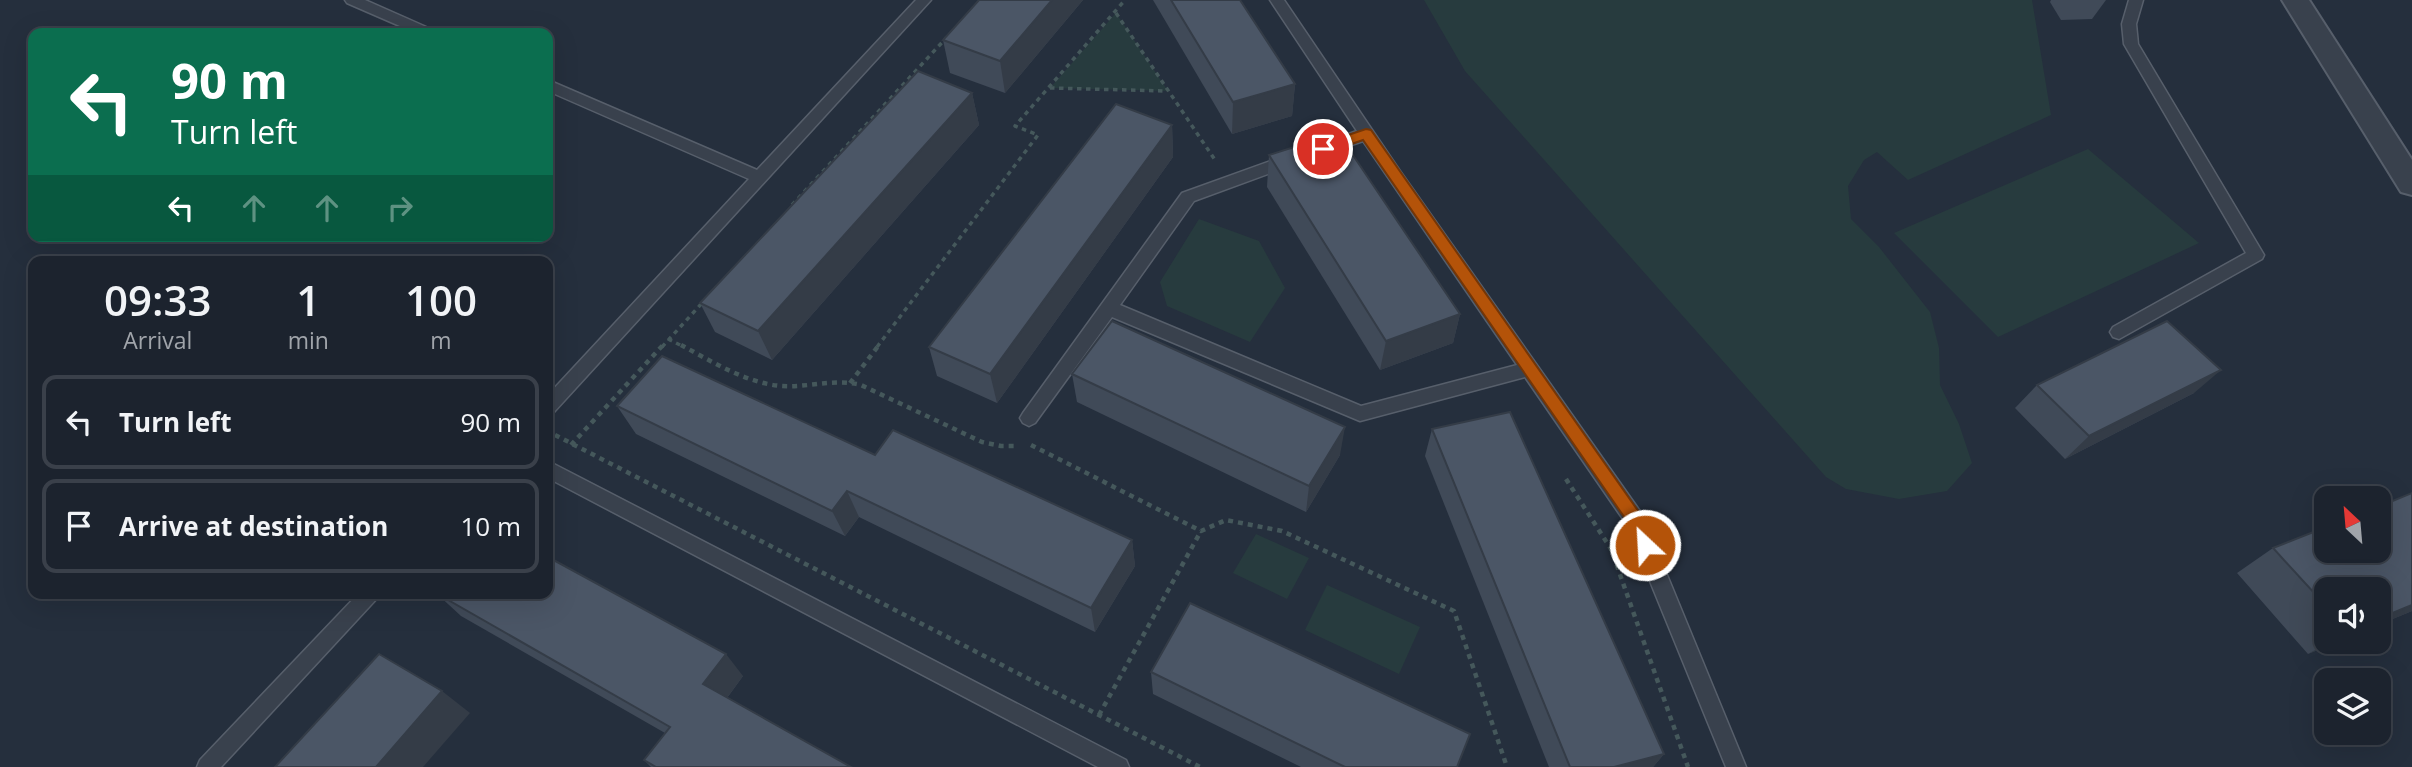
<!DOCTYPE html>
<html lang="en">
<head>
<meta charset="utf-8">
<style>
	:root { --surface:#1c232e; --page:#292f3a; --text:#f1f3f6; --muted:#a0a4aa; --line:#3a404a }
	body { margin:0; font-family:"Open Sans",sans-serif; background:var(--page); color:var(--text); height:100vh; display:flex; flex-direction:column; font-size:26px; white-space:nowrap }
	* { box-sizing:border-box; margin:0 }
	p { font-size:23px; color:var(--muted) }
	.icon { flex:none; width:38px; height:38px; fill:none; stroke:currentColor; stroke-width:2; stroke-linecap:round; stroke-linejoin:round }
	.map { position:relative; flex:1; overflow:hidden }
	.details { position:absolute; left:28px; top:256px; width:525px; height:343px; display:flex; flex-direction:column; background:var(--surface); border-radius:14px; box-shadow:0 7px 28px #0002,0 0 0 2px var(--line) }
	.details>* { flex:none }
	.guide { position:absolute; left:28px; top:28px; width:525px; height:214px; border-radius:14px; box-shadow:0 7px 28px #0002,0 0 0 2px var(--line); background:#0b6e4f; color:#fff; overflow:hidden }
	.needle { width:46px; rotate:334deg }
	.controls { position:absolute; left:2314px; top:486px; display:grid; gap:14px }
	.controls a { display:grid; place-items:center; width:77px; height:77px; border-radius:14px; background:var(--surface); box-shadow:0 7px 28px #0002,0 0 0 2px var(--line); font-size:35px }
	.pin { position:absolute; display:grid; place-items:center; width:60px; height:60px; color:#fff; margin:-30px; border:4px solid #fff; border-radius:50%; box-shadow:0 2px 7px #0007 }
	.me { position:absolute; width:77px; margin:-38px; rotate:335deg; stroke-linejoin:round; filter:drop-shadow(0 0 5px #0008) }
	.turn { display:flex; align-items:center; gap:24px; height:147px; padding:0 28px; font-size:32px }
	.turn .icon { width:91px; height:91px; stroke-width:2.5 }
	.turn b { display:block; font-size:49px; line-height:60px }
	.lanes { display:flex; align-items:center; height:66px; padding:0 28px; background:#0003; justify-content:center; gap:35px; direction:ltr }
	.lanes .off { opacity:.35 }
	.eta { display:flex; justify-content:space-evenly; align-items:center; height:119px; text-align:center }
	.eta b { font-size:42px; font-weight:600; line-height:49px }
	ul { padding:0; list-style:none }
	li { display:flex; align-items:center; gap:21px; height:94px; margin:0 14px 10px; padding:0 14px; border:4px solid var(--line); border-radius:14px }
	li div { flex:1 }
	li b { display:block; font-size:26px }
	li em { font-style:normal }
	.map>svg:first-child { display:block }
	.green { fill:#273b3e }
	.lines { fill:none; stroke-linecap:round; stroke-linejoin:round }
	.lane-casing { stroke:#575f6b; stroke-width:3 }
	.street-casing { stroke:#575f6b; stroke-width:4 }
	.path-far1 { stroke:#45585b; stroke-width:3.5; stroke-dasharray:4.5 4.5; stroke-linecap:butt }
	.path { stroke:#45585b; stroke-width:4.5; stroke-dasharray:5 5; stroke-linecap:butt }
	.lane { fill:#39414d; fill-rule:evenodd }
	.street { fill:#39414d; fill-rule:evenodd }
	.wall { fill:#404a58 }
	.shaded-wall { fill:#343c47 }
	.building { fill:#4b5666; stroke:#343c47; stroke-width:2 }
	.route { fill:#b45309; stroke:#753606; stroke-width:2 }
</style>
</head>
<body>
<div class="map">
<svg width="2412" height="767" viewBox="0 0 2412 767">
	<rect width="100%" height="100%" fill="#252f3d"/>
	<g class="green">
		<polygon points="1424,0 2032,0 2051,115 1908,180 1877,152 1864,160 1848,186 1851,219 1879,247 1930,312 1939,348 1940,385 1959,424 1972,463 1947,491 1899,499 1846,489 1826,477 1465,71"/>
		<polygon points="1116,13 1168,91 1050,88"/>
		<polygon points="2088,149 2199,243 1998,337 1894,233"/>
		<polygon points="1199,219 1259,241 1285,288 1250,342 1167,306 1160,282"/>
		<polygon points="1256,534 1309,558 1287,599 1233,573"/>
		<polygon points="1327,585 1420,627 1399,674 1305,630"/>
	</g>
	<g class="lines">
		<defs>
			<g id="lane">
				<polygon points="345,0 365,0 433,30 435,33 416,33 347,3"/>
				<polygon points="916,0 931,0 554,412 548,414 548,395 749,179 548,91 548,80 757,170"/>
				<polygon points="1270,0 1284,0 1400,171 1642,514 1746,767 1726,767 1627,525 1525,377 1360,421 1112,317 1035,423 1029,426 1023,423 1020,418 1023,413 1182,193 1290,154 1298,160 1295,164 1194,201 1120,305 1361,406 1517,365 1363,141 1323,155 1318,153 1315,149 1318,145 1357,131"/>
				<polygon points="2129,0 2143,0 2136,24 2138,44 2264,255 2262,259 2119,339 2113,337 2110,332 2113,327 2246,253 2124,44 2122,24"/>
				<polygon points="548,461 1126,760 1129,767 1098,767 548,478"/>
				<polygon points="359,593 382,593 221,767 197,767 200,760"/>
			</g>
			<polygon id="street" points="2282,0 2309,0 2412,160 2412,195 2401,192"/>
		</defs>
		<use href="#lane" class="lane-casing"/>
		<use href="#street" class="street-casing"/>
		<g class="path-far1">
			<polyline points="1116,13 1215,160"/>
			<polyline points="1050,88 1167,91"/>
			<polyline points="792,205 947,37"/>
			<polyline points="668,339 684,347"/>
			<polyline points="662,347 703,302"/>
			<polyline points="877,347 1038,135 1015,126 1125,0"/>
		</g>
		<g class="path">
			<path d="M681 345C711 361 746 383 781 386 808 388 833 378 861 385L982 442 1001 446H1018"/>
			<polyline points="850,383 879,345"/>
			<polyline points="555,435 1200,767"/>
			<polyline points="571,445 663,345"/>
			<polyline points="1031,445 1201,531 1226,520 1282,531 1454,611 1507,767"/>
			<polyline points="1566,479 1611,549 1688,767"/>
			<polyline points="1099,715 1201,531"/>
		</g>
		<use href="#lane" class="lane"/>
		<use href="#street" class="street"/>
	</g>
	<g class="wall">
		<polygon points="979,0 1083,0 1005,93 950,73 943,40"/>
		<polygon points="1153,0 1240,0 1295,84 1292,116 1232,134"/>
		<polygon points="2051,0 2106,0 2092,19 2061,20 2050,2"/>
		<polygon points="972,93 979,125 772,360 715,332 700,303"/>
		<polygon points="1172,125 1173,157 997,403 937,376 929,347"/>
		<polygon points="1269,155 1460,314 1453,343 1380,370 1267,187"/>
		<polygon points="1072,374 1340,455 1306,512 1077,402"/>
		<polygon points="2037,385 2194,393 2065,459 2015,408"/>
		<polygon points="617,406 875,455 1132,540 1135,566 1095,632 859,517 845,536 636,434"/>
		<polygon points="1432,429 1664,754 1653,767 1549,767 1425,456"/>
		<polygon points="2412,493 2412,611 2378,625 2378,590 2326,590 2326,642 2337,642 2308,654 2237,573 2273,548 2326,527 2326,551 2378,551 2378,507"/>
		<polygon points="436,593 743,676 727,698 851,767 651,767 644,760 665,733 461,616"/>
		<polygon points="1151,672 1457,767 1301,767 1153,694"/>
	</g>
	<g class="shaded-wall">
		<polygon points="1052,0 1083,0 1005,93 1000,61"/>
		<polygon points="1295,84 1292,116 1232,134 1233,102"/>
		<polygon points="972,93 979,125 772,360 758,331"/>
		<polygon points="1172,125 1173,157 997,403 990,374"/>
		<polygon points="1460,314 1453,343 1380,370 1386,341"/>
		<polygon points="2221,370 2194,393 2065,459 2089,436"/>
		<polygon points="1345,427 1340,455 1306,512 1309,486"/>
		<polygon points="847,491 859,517 845,536 832,511"/>
		<polygon points="1132,540 1135,566 1095,632 1091,608"/>
		<polygon points="2412,605 2412,611 2378,625 2378,619"/>
		<polygon points="2329,642 2337,642 2308,654"/>
		<polygon points="726,654 743,676 721,706 703,684"/>
		<polygon points="442,691 470,713 423,767 376,767"/>
		<polygon points="1664,754 1653,767 1614,767"/>
	</g>
	<g class="building">
		<polygon points="979,0 1052,0 1000,61 943,40"/>
		<polygon points="1171,0 1240,0 1295,84 1233,102"/>
		<polygon points="918,71 972,93 758,331 700,303"/>
		<polygon points="1116,104 1172,125 990,374 929,347"/>
		<polygon points="1338,133 1460,314 1386,341 1269,155"/>
		<polygon points="1112,321 1345,427 1309,486 1072,374"/>
		<polygon points="2167,321 2221,370 2089,436 2037,385"/>
		<polygon points="662,356 875,455 893,430 1132,540 1091,608 847,491 832,511 617,406"/>
		<polygon points="1510,412 1664,754 1614,767 1570,767 1432,429"/>
		<polygon points="2412,493 2412,605 2378,619 2378,590 2326,590 2326,606 2273,548 2326,527 2326,551 2378,551 2378,507"/>
		<polygon points="548,557 726,654 703,684 851,767 656,767 644,760 670,727 436,593 548,593"/>
		<polygon points="1190,603 1470,734 1457,767 1345,767 1151,672"/>
		<polygon points="379,654 442,691 376,767 275,767"/>
	</g>
	<polygon class="route" points="1366,129 1371,130 1641,515 1654,545 1651,550 1645,553 1639,550 1629,524 1363,140 1323,154 1316,149 1318,145"/>
</svg>
<div class="controls">
<a><svg class="needle" viewBox="-14 -14 28 28"><path d="M0-13l5 13h-10z" fill="#e53935"/><path d="M0 13l5-13h-10z" fill="#a0a4aa"/></svg></a>
<a><svg class="icon" aria-label="sound" viewBox="0 0 24 24"><path d="M4 9h4l5-4v14l-5-4H4zM17 9q2 3 0 6"/></svg></a>
<a><svg class="icon" aria-label="layers" viewBox="0 0 24 24"><path d="M12 4l9 5-9 5-9-5zM3 14l9 5 9-5"/></svg></a>
</div>
<div class="pin" style="left:1323px;top:149px;background:#d93025"><svg class="icon" aria-label="arrive" viewBox="0 0 24 24"><path d="M6 21V4h12l-3 4 3 4H6"/></svg></div>
<svg class="me" style="left:1645px;top:545px" viewBox="-20 -20 40 40"><circle r="17" fill="#b45309" stroke="#fff" stroke-width="3"/><path d="M0-11L8 9 0 5-8 9z" fill="#fff"/></svg>
<div class="guide">
<div class="turn"><svg class="icon" aria-label="left" viewBox="0 0 24 24"><path d="M17 20v-9H6M10 6l-5 5 5 5"/></svg><div><b>90 m</b>Turn left</div></div>
<div class="lanes"><svg class="icon" aria-label="left" viewBox="0 0 24 24"><path d="M17 20v-9H6M10 6l-5 5 5 5"/></svg><svg class="icon off" aria-label="ahead" viewBox="0 0 24 24"><path d="M12 20V5M6 11l6-6 6 6"/></svg><svg class="icon off" aria-label="ahead" viewBox="0 0 24 24"><path d="M12 20V5M6 11l6-6 6 6"/></svg><svg class="icon off" aria-label="right" viewBox="0 0 24 24"><path d="M7 20v-9h11M14 6l5 5-5 5"/></svg></div>
</div>
<section class="details">
<div class="eta">
<div><b>09:33</b><p>Arrival</p></div>
<div><b>1</b><p>min</p></div>
<div><b>100</b><p>m</p></div>
</div>
<ul>
<li><svg class="icon" aria-label="left" viewBox="0 0 24 24"><path d="M17 20v-9H6M10 6l-5 5 5 5"/></svg><div><b>Turn left</b></div><em>90 m</em></li>
<li><svg class="icon" aria-label="arrive" viewBox="0 0 24 24"><path d="M6 21V4h12l-3 4 3 4H6"/></svg><div><b>Arrive at destination</b></div><em>10 m</em></li>
</ul>
</section>
</div>
</body>
</html>
